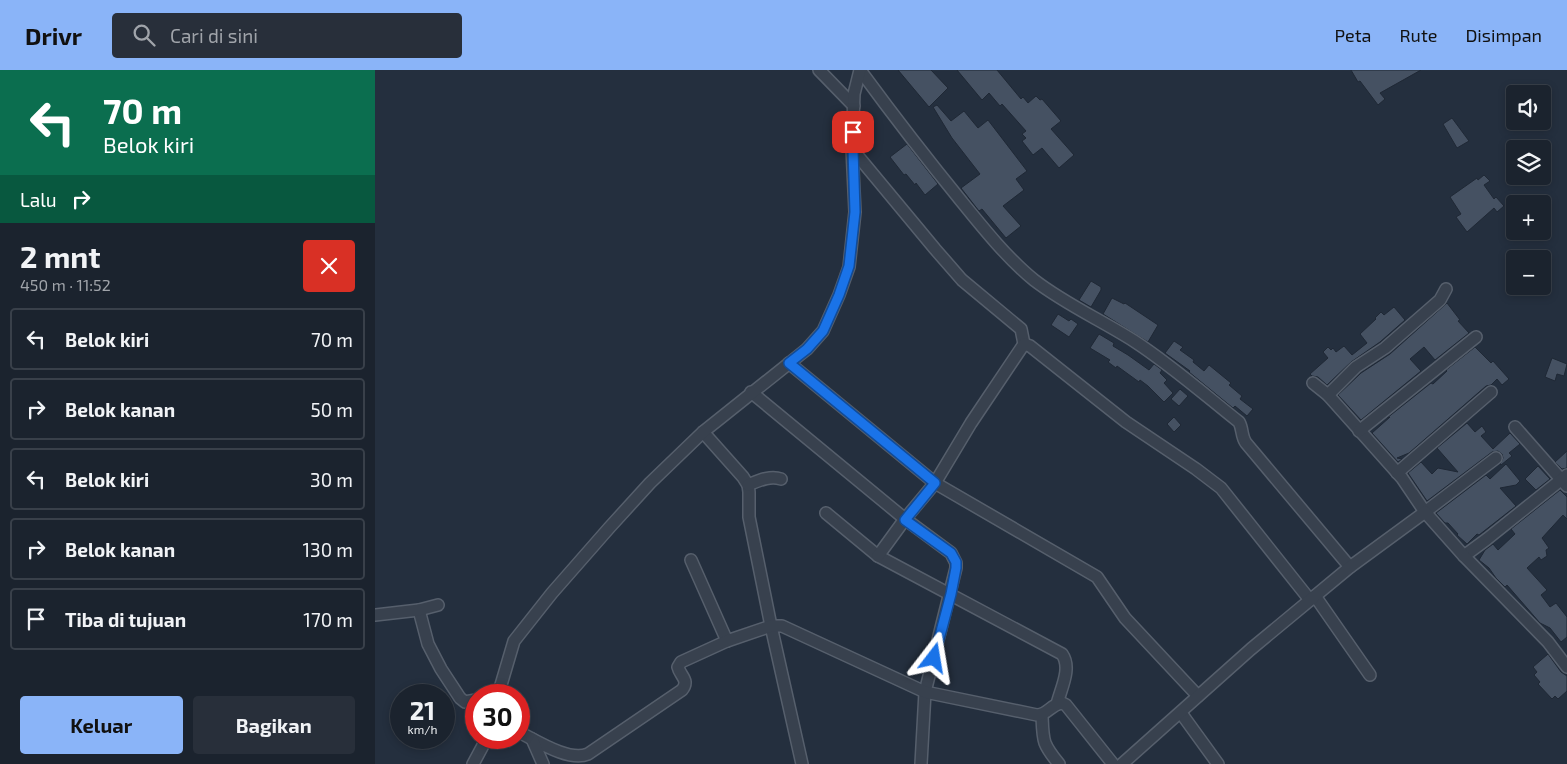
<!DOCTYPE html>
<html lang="id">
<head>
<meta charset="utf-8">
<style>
	:root { --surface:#1b232e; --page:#282f3a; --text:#f1f3f6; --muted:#a0a4aa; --line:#39404a; --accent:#8ab4f8 }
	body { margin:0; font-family:"Exo 2",sans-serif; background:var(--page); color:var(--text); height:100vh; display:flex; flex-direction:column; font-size:19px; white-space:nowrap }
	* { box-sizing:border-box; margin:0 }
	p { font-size:16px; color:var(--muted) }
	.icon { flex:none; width:28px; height:28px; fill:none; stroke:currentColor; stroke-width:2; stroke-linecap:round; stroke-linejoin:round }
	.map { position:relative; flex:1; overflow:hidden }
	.drawer { display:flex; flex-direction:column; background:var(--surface); width:375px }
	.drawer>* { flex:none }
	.hud { background:#0b6e4f; color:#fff; overflow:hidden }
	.fabs { position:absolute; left:1131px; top:15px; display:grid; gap:10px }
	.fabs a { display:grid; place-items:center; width:45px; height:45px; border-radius:5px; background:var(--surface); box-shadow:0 2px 8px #0003,0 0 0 1px var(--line); font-size:25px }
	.speed { position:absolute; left:15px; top:614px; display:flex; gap:10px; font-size:25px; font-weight:700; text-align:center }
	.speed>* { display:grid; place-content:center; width:65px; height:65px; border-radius:50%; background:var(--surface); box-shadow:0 2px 8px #0003,0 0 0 1px var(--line); line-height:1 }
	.speed small { font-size:12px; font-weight:400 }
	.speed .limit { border:8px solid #d22; background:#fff; color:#111 }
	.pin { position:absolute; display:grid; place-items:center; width:42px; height:42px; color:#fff; margin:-21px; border-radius:10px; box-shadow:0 2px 8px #0006 }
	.me { position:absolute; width:55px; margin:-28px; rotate:14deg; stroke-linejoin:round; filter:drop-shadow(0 0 4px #0008) }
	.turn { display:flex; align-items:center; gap:18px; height:105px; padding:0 20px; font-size:22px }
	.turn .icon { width:65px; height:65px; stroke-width:2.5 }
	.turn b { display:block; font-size:35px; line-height:42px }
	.then { display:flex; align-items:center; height:48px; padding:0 20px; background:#0003; gap:10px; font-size:19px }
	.round { display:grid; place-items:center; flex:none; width:52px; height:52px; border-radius:5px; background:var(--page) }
	.headline { display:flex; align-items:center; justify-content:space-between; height:85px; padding:0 20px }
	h1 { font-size:30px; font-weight:700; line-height:38px }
	.action { display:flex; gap:10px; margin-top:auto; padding:10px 20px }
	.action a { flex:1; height:58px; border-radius:5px; background:var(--accent); color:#111; font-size:20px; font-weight:700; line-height:58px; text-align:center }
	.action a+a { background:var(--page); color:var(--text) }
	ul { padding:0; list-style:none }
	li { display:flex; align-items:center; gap:15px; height:62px; margin:0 10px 8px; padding:0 10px; border:2px solid var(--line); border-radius:5px }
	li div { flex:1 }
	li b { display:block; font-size:19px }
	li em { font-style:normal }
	header { display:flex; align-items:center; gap:30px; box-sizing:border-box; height:70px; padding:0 25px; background:var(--accent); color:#111 }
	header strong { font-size:24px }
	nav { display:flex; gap:28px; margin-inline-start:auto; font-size:18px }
	.search { width:350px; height:45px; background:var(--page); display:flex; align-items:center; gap:12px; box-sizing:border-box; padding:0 18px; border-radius:5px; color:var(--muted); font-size:19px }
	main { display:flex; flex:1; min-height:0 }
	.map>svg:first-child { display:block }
	.building { fill:#455162; stroke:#1f2835 }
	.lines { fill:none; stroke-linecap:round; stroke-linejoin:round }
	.minor-casing { stroke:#565f6c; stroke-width:14 }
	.minor { stroke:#38414e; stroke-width:11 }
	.route-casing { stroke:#114b97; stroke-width:12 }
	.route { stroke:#1a73e8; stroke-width:9 }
</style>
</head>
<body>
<header>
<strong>Drivr</strong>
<div class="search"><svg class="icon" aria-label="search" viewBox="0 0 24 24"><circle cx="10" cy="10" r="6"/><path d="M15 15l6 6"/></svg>Cari di sini</div>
<nav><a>Peta</a><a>Rute</a><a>Disimpan</a></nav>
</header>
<main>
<section class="drawer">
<div class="hud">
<div class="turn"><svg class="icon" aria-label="left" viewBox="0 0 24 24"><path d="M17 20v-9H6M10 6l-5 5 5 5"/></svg><div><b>70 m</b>Belok kiri</div></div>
<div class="then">Lalu<svg class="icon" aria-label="right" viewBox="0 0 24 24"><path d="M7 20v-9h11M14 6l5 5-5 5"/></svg></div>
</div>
<div class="headline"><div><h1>2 mnt</h1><p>450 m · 11:52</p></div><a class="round" style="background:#d93025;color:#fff"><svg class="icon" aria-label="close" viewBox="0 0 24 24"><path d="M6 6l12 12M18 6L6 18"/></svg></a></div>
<ul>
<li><svg class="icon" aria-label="left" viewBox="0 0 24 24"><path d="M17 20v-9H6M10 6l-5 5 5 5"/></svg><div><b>Belok kiri</b></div><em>70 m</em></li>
<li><svg class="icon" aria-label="right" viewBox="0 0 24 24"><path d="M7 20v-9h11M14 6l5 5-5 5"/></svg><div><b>Belok kanan</b></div><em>50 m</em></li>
<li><svg class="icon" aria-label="left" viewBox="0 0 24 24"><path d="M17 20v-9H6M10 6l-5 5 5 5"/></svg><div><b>Belok kiri</b></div><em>30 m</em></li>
<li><svg class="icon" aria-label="right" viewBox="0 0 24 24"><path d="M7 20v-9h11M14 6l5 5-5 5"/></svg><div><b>Belok kanan</b></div><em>130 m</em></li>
<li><svg class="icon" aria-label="arrive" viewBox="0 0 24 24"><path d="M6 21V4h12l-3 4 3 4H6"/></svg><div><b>Tiba di tujuan</b></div><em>170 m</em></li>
</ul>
<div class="action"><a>Keluar</a><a>Bagikan</a></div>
</section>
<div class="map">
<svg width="1192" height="694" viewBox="0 0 1192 694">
	<rect width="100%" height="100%" fill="#242f3e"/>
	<g class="building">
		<polygon points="523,0 556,0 573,18 554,37"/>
		<polygon points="582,0 622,0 646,29 648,27 653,33 661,26 665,30 667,29 686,51 676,59 699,85 684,98 667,78 658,85 647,71 651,68 647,64 651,61 627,34 625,36 614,23 607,30"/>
		<polygon points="976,0 1046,0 1005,23 1010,29 1003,35 985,11 983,12"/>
		<polygon points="562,35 576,51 589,41 603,58 613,50 652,101 641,109 649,120 628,136 646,156 631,168 607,139 604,141 586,118 605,104 577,68 558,37"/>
		<polygon points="1077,48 1094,71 1082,78 1068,54"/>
		<polygon points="532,74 563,114 550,125 541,113 540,115 531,104 529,105 515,87"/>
		<polygon points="1109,105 1115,111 1109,115 1119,129 1121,127 1129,136 1122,142 1119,138 1092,162 1081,147 1086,144 1075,127 1102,108 1103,110"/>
		<polygon points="716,211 726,217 726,220 716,237 704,230"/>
		<polygon points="737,228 749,234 750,233 783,255 773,272 728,244"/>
		<polygon points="1072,233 1085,250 1083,251 1094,263 1060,290 1049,277 1035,289 1046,301 986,350 963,325 986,303 1015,284"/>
		<polygon points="1019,237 1030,250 1005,272 976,292 952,315 943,307 937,306 935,304 953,288 948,282 953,277 956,280 958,278 961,282 969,276 977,285 992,273 985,264 1001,249 1000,248 1006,242 1009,245"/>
		<polygon points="683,244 694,251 696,249 703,254 694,267 676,255"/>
		<polygon points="724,264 739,273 738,276 753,285 774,300 779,294 787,300 785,303 792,310 789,313 798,323 789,332 773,316 765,310 764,312 742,296 741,298 733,292 735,290 715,278"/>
		<polygon points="799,271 808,277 805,280 819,290 818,292 829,301 834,295 856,313 854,315 867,326 865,329 878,339 872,346 860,336 858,338 814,302 815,301 790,283"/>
		<polygon points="1100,277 1116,293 1118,291 1134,309 1127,315 1122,309 1116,315 1111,316 1034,383 1022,388 1027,389 1023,392 997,363 1015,347 1012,348 1056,313 1058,314 1072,301 1071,300"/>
		<polygon points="1177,288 1192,294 1189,306 1182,304 1180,311 1170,307"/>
		<polygon points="805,319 813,326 804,336 796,329"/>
		<polygon points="799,347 806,355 799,362 792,354"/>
		<polygon points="1092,353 1100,362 1107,356 1111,362 1106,366 1118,379 1135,363 1145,374 1134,383 1137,386 1126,395 1125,394 1128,388 1127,384 1123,381 1117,382 1052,431 1033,403 1046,392 1057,404 1063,398 1083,402 1062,378"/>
		<polygon points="1192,381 1192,398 1187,399 1180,392"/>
		<polygon points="1131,394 1145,411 1141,415 1125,418 1141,436 1104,465 1102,464 1092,474 1082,465 1083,464 1073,453 1070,453 1061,443 1111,405 1115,409"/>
		<polygon points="1163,396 1175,409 1161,420 1150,409"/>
		<polygon points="1185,420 1192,427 1192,449 1188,445 1167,468 1174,478 1171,480 1172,486 1166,490 1164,487 1152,498 1172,520 1166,525 1175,537 1181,533 1192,547 1192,567 1186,572 1175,558 1165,553 1132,515 1130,517 1121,508 1114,498 1104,490 1110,480 1118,474 1123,480 1140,464 1136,459"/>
		<polygon points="1173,584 1186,602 1192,606 1192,621 1183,629 1180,626 1177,629 1163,614 1165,612 1159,605 1162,602 1158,597"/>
	</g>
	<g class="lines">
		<defs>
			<g id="minor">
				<polyline points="444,0 479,36"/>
				<path d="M485 0C518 45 552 89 587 132 608 158 633 189 659 210 690 234 726 250 759 271 796 295 830 325 864 352 868 359 866 366 871 373L975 497"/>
				<polyline points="477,79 560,179 587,210 646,259 649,274"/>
				<polyline points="414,293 560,413 722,507 750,548 823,626"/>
				<polyline points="938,313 953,325 1027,408 1050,442 1121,388"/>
				<polyline points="376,322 530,449 576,483 581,493 581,498 550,622 546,694"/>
				<polyline points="953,325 981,297 1010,278 1065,230 1071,219"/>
				<polyline points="1140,357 1192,416"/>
				<polyline points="984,361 1101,267"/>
				<polyline points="328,362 368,407 373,415 374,422 374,447 396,556 427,694"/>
				<polyline points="1022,403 1116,322"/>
				<path d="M373 415C383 411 395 405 406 409"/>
				<path d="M451 443 503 486 687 584C697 598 686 618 682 634"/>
				<polyline points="503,486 530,449 560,413 596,353 649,274 655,276 751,352 821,399 846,418 935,530"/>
				<polyline points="1089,486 1112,469 1192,405"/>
				<polyline points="316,490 352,571"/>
				<polyline points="940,526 995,605"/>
				<polyline points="44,540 53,574 66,599 85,628 90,632 101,630"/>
				<polyline points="0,545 44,540 63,535"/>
				<polyline points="123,625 139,571 177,523 234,458 275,413 328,362 432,279 448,261 464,225 474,197 480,142 477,79 479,24 485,0"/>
				<polyline points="806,643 843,694"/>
				<path d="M667 645C668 671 667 673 684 694"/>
				<path d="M144 662C162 671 194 692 213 684L307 620C315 610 305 606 303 597L306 592 352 571 396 556H407L550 622 662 645C673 645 676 634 687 633L691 635 738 694"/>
				<polyline points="157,669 168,694"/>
				<polyline points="98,694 112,668"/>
				<polyline points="747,694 876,579 975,497 1050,442 1089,486 1173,572 1192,597"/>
			</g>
		</defs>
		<use href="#minor" class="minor-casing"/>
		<use href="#minor" class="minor"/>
	</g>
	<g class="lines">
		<defs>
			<polyline id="route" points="478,62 478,79 480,142 474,196 464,225 448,261 432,279 414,293 560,413 530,450 576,483 581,492 581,498 576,524 559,588"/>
		</defs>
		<use href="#route" class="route-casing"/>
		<use href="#route" class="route"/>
	</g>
</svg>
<div class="fabs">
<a><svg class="icon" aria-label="sound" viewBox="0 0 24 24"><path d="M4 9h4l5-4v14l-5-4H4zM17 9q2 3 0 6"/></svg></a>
<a><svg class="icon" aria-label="layers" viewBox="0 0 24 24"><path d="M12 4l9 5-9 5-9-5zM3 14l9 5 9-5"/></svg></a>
<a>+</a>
<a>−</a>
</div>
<div class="speed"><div>21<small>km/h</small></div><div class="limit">30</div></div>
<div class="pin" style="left:478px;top:62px;background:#d93025"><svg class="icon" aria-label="arrive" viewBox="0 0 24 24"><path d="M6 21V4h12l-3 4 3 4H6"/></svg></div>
<svg class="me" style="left:559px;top:588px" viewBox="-20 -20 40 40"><path d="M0-17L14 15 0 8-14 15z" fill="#1a73e8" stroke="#fff" stroke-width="4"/></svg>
</div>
</main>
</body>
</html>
